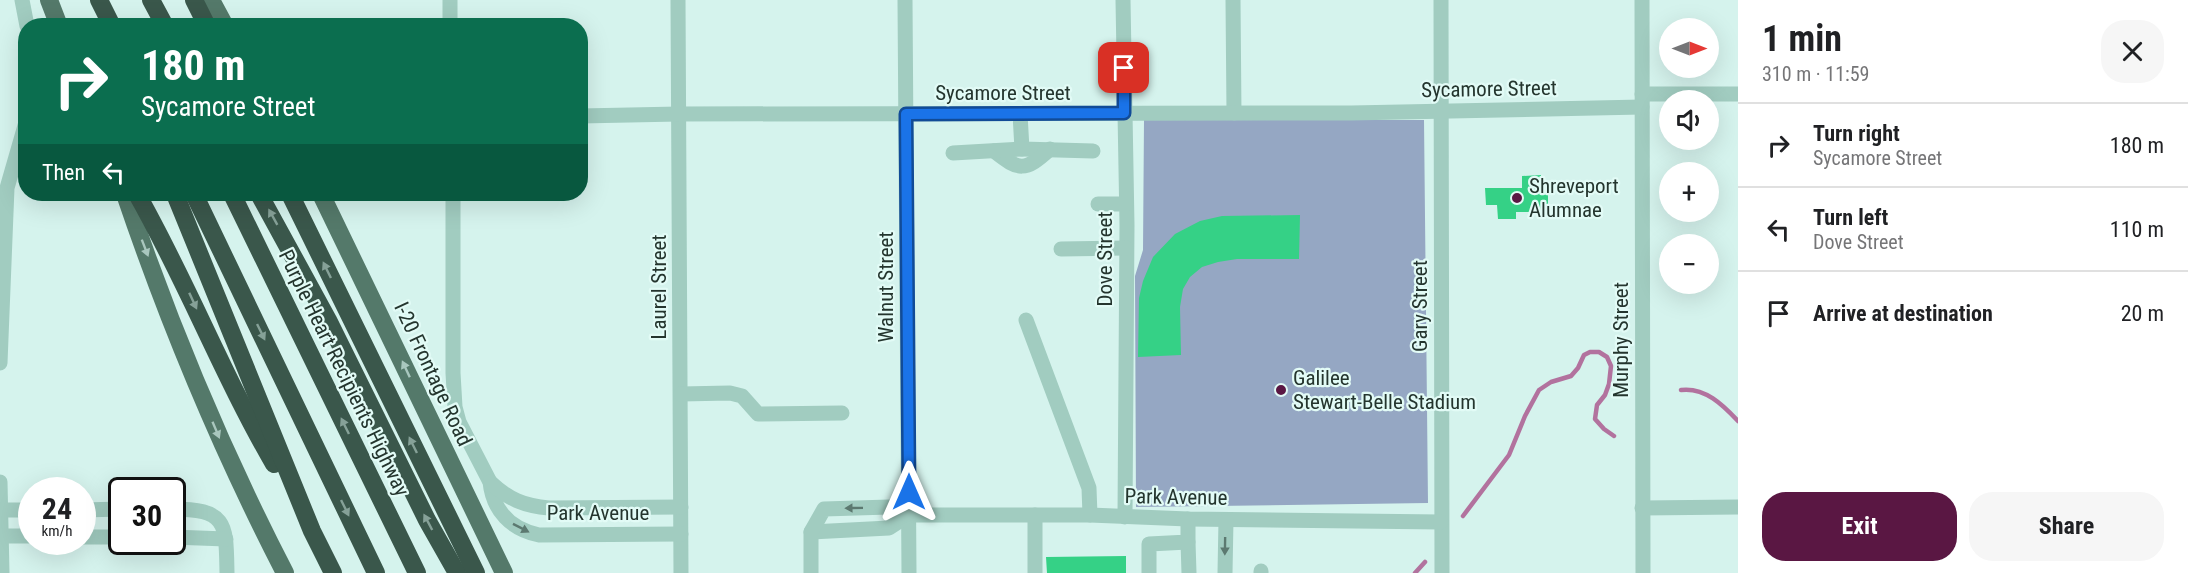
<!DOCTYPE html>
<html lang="en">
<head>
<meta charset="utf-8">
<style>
	:root { --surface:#fff; --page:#f6f6f6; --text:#202124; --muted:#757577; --line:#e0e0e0; --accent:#5a1743 }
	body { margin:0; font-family:"Roboto Condensed",sans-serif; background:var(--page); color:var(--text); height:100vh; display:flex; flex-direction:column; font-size:22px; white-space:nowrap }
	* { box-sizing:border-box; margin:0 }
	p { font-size:20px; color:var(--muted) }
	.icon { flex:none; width:33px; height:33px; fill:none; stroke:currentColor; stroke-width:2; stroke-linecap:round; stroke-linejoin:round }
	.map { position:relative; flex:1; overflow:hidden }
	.drawer { display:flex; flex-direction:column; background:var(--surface); width:450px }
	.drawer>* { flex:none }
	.guide { position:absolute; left:18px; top:18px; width:570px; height:183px; border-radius:24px; box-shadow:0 6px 24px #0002; background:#0b6e4f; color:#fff; overflow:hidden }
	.needle { width:39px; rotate:90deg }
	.controls { position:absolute; left:1659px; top:18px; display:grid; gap:12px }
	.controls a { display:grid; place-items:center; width:60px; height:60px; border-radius:50%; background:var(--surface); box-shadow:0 6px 24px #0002; font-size:30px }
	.speed { position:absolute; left:18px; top:477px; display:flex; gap:12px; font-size:30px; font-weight:700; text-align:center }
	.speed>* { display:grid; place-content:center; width:78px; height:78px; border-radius:50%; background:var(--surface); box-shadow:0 6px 24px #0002; line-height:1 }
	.speed small { font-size:15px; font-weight:400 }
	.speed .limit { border:3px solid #111; border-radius:9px; background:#fff; color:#111 }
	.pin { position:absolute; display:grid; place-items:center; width:51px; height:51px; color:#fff; margin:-26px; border-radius:12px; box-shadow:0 3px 9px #0006 }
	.me { position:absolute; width:66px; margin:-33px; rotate:0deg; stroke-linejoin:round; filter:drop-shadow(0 0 4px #0008) }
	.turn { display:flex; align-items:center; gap:21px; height:126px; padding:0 24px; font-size:27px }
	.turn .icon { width:78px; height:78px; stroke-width:2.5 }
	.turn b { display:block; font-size:42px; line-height:51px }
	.then { display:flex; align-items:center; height:57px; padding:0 24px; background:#0003; gap:12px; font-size:22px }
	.round { display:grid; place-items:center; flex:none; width:63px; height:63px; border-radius:24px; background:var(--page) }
	.headline { display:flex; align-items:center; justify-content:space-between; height:102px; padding:0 24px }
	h1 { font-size:36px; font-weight:700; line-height:45px }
	.action { display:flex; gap:12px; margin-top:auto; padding:12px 24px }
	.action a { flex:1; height:69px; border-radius:24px; background:var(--accent); color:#fff; font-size:24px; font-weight:700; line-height:69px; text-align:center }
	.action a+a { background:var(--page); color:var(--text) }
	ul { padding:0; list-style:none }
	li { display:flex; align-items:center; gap:18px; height:84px; padding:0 24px; border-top:2px solid var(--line) }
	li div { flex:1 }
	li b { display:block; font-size:22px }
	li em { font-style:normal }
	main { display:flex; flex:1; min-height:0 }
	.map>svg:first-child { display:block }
	.green { fill:#95a7c3 }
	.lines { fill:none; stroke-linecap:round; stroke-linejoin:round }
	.stream { stroke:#b2729e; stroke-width:4.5 }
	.building { fill:#35d186 }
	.minor { stroke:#a1ccc0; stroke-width:15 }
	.major { stroke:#54796a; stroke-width:18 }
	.highway { stroke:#3a574b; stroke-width:18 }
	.oneway { fill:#86a198 }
	.oneway2 { fill:#a9c7be }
	.oneway3 { fill:#5c7970 }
	.route-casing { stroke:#114b97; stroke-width:15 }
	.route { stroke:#1a73e8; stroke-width:10 }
	.poi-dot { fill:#5a1743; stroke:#e2fbf6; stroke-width:2 }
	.labels { text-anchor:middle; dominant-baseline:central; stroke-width:4.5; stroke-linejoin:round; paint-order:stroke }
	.street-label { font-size:21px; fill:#24352e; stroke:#e2fbf6 }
	.poi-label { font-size:21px; fill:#24352e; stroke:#e2fbf6; text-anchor:start }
</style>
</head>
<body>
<main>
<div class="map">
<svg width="1738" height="573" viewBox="0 0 1738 573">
	<rect width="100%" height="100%" fill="#d5f3ed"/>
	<polygon class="green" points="1144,120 1424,120 1428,503 1136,507 1135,276 1143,250"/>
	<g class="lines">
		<g class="stream">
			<path d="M1681 390C1705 387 1723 405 1738 421"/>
			<polyline points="1463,516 1509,455 1525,416 1539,390 1551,382 1571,376 1578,368 1584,355 1590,352 1599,352 1607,357 1611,366 1609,384 1605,395 1597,405 1595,419 1604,429 1614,436"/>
			<polyline points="1415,573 1425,562"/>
		</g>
	</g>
	<g class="building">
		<polygon points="1541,175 1541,192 1548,192 1548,212 1516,212 1516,219 1498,219 1497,205 1486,205 1485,188 1522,188 1522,176"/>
		<polygon points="1300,215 1299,259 1237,259 1218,262 1202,267 1190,277 1183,289 1180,307 1181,355 1138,357 1139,298 1143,281 1153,257 1175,234 1200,221 1222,216"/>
		<polygon points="1126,556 1126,573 1047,573 1046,557"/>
	</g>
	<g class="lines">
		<g class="minor">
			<polyline points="22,0 27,26"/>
			<polyline points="450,0 450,26"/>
			<polyline points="678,0 681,573"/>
			<polyline points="905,0 909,573"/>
			<polyline points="1123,0 1127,225 1125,517"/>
			<polyline points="1233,0 1234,113"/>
			<polyline points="1441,0 1442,573"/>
			<polyline points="1642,0 1643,573"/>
			<polyline points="1642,94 1738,94"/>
			<polyline points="1020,114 1022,149 1093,151"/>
			<polyline points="580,116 679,114 1351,113 1642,107"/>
			<path d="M994 151C1019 171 1025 172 1050 149"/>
			<polyline points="953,153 1022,149"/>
			<path d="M453 194V373L455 407 459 422 490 482C493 511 511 529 539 535L681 534"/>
			<polyline points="1098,204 1126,204"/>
			<polyline points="1061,249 1126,248"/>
			<polyline points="1026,320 1089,488 1090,515"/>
			<polyline points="0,363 7,188 26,122"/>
			<polyline points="681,394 730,393 742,396 758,414 842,413"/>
			<polyline points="0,482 2,573"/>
			<path d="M490 482C508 499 524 506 549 508L681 507"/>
			<polyline points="1642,508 1738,507"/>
			<path d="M172 509C228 509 226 524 227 573"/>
			<polyline points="2,510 32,510"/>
			<polyline points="82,510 122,509"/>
			<polyline points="1035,515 1035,573"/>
			<polyline points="811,532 889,528 909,515"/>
			<polyline points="3,536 32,536"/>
			<polyline points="82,537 122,537"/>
			<polyline points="172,537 226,539"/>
			<polyline points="1188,542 1189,573"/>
			<polyline points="811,573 811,532 824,509 889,507 909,515 1090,515 1188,519 1441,522"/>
			<polyline points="1149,573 1149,544 1188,542 1188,519"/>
			<polyline points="1225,573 1226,520"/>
			<polyline points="1261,573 1261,571"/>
		</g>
		<g class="major">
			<polyline points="49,0 59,26"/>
			<polyline points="211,0 225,26"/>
			<path d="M125 194C169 324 222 451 285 573"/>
			<polyline points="321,194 504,573"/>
		</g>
		<g class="highway">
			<polyline points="99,0 112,26"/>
			<polyline points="151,0 165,26"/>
			<polyline points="194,0 207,26"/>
			<path d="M137 194C187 282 223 376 274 464"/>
			<polyline points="175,194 312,531 333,573"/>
			<polyline points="194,194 376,573"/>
			<polyline points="232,194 417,573"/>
			<polyline points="259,194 328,320 427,520 457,573"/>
			<polyline points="290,194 476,573"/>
		</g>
	</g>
	<defs><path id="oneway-solid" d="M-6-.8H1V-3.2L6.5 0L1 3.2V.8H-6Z" transform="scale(1.5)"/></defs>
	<g class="oneway">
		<use href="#oneway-solid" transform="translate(273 217) rotate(-119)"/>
		<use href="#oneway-solid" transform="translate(327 270) rotate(-116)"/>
		<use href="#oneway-solid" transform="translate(193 301) rotate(65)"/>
		<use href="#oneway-solid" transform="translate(261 332) rotate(64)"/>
		<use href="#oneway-solid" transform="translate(345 426) rotate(-116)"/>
		<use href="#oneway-solid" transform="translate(413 445) rotate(-116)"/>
		<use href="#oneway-solid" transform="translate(345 508) rotate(64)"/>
		<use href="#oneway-solid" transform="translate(428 522) rotate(-118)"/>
	</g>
	<g class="oneway2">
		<use href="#oneway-solid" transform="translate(145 248) rotate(69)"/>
		<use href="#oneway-solid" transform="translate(406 369) rotate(-115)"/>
		<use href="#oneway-solid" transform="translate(216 430) rotate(67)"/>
	</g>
	<g class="oneway3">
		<use href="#oneway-solid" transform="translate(854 508) rotate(179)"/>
		<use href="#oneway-solid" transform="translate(521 528) rotate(27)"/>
		<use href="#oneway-solid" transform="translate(1225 546) rotate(91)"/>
	</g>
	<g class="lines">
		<defs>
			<polyline id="route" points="909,492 906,114 1124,113 1124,68"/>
		</defs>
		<use href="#route" class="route-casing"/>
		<use href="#route" class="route"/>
	</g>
	<g class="poi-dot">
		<circle cx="1517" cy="198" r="6"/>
		<circle cx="1281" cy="390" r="6"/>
	</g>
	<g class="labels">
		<g class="street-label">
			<text transform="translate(1489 89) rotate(-1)">Sycamore Street</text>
			<text x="1003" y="93">Sycamore Street</text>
			<text transform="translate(1105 259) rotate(-90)">Dove Street</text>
			<text transform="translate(659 287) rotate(-90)">Laurel Street</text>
			<text transform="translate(886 287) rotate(-90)">Walnut Street</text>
			<text transform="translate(1420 306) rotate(-90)">Gary Street</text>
			<text transform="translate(1621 340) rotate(-90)">Murphy Street</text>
			<text transform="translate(344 373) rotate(64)">Purple Heart Recipients Highway</text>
			<text transform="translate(433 374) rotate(65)">I-20 Frontage Road</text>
			<text transform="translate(1176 497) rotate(1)">Park Avenue</text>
			<text x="598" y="513">Park Avenue</text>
		</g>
		<g class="poi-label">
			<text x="1529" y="186">Shreveport<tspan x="1529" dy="24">Alumnae</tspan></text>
			<text x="1293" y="378">Galilee<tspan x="1293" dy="24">Stewart-Belle Stadium</tspan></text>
		</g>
	</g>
</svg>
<div class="controls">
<a><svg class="needle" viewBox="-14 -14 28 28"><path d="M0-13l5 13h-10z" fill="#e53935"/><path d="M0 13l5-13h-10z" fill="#757577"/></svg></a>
<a><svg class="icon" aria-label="sound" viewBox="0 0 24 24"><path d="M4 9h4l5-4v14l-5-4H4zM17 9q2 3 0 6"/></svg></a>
<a>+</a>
<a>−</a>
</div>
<div class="speed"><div>24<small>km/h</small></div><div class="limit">30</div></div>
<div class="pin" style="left:1124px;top:68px;background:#d93025"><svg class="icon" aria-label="arrive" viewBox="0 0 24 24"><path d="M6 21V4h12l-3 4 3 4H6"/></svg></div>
<svg class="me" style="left:909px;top:492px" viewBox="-20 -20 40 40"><path d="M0-17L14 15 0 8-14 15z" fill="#1a73e8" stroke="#fff" stroke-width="4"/></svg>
<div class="guide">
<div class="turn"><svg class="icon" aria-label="right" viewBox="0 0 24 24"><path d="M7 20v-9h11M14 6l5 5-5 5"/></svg><div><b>180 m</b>Sycamore Street</div></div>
<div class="then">Then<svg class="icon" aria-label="left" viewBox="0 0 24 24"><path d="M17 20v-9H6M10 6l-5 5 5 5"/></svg></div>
</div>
</div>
<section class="drawer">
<div class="headline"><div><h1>1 min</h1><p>310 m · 11:59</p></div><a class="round"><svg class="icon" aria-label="close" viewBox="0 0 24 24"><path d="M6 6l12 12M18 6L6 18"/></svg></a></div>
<ul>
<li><svg class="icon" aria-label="right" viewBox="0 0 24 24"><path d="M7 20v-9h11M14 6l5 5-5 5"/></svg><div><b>Turn right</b><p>Sycamore Street</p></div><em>180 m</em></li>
<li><svg class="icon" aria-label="left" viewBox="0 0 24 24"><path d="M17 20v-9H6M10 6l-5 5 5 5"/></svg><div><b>Turn left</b><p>Dove Street</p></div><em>110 m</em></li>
<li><svg class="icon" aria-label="arrive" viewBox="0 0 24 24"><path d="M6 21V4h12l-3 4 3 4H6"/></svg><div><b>Arrive at destination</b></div><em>20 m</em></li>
</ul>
<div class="action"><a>Exit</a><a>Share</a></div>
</section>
</main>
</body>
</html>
